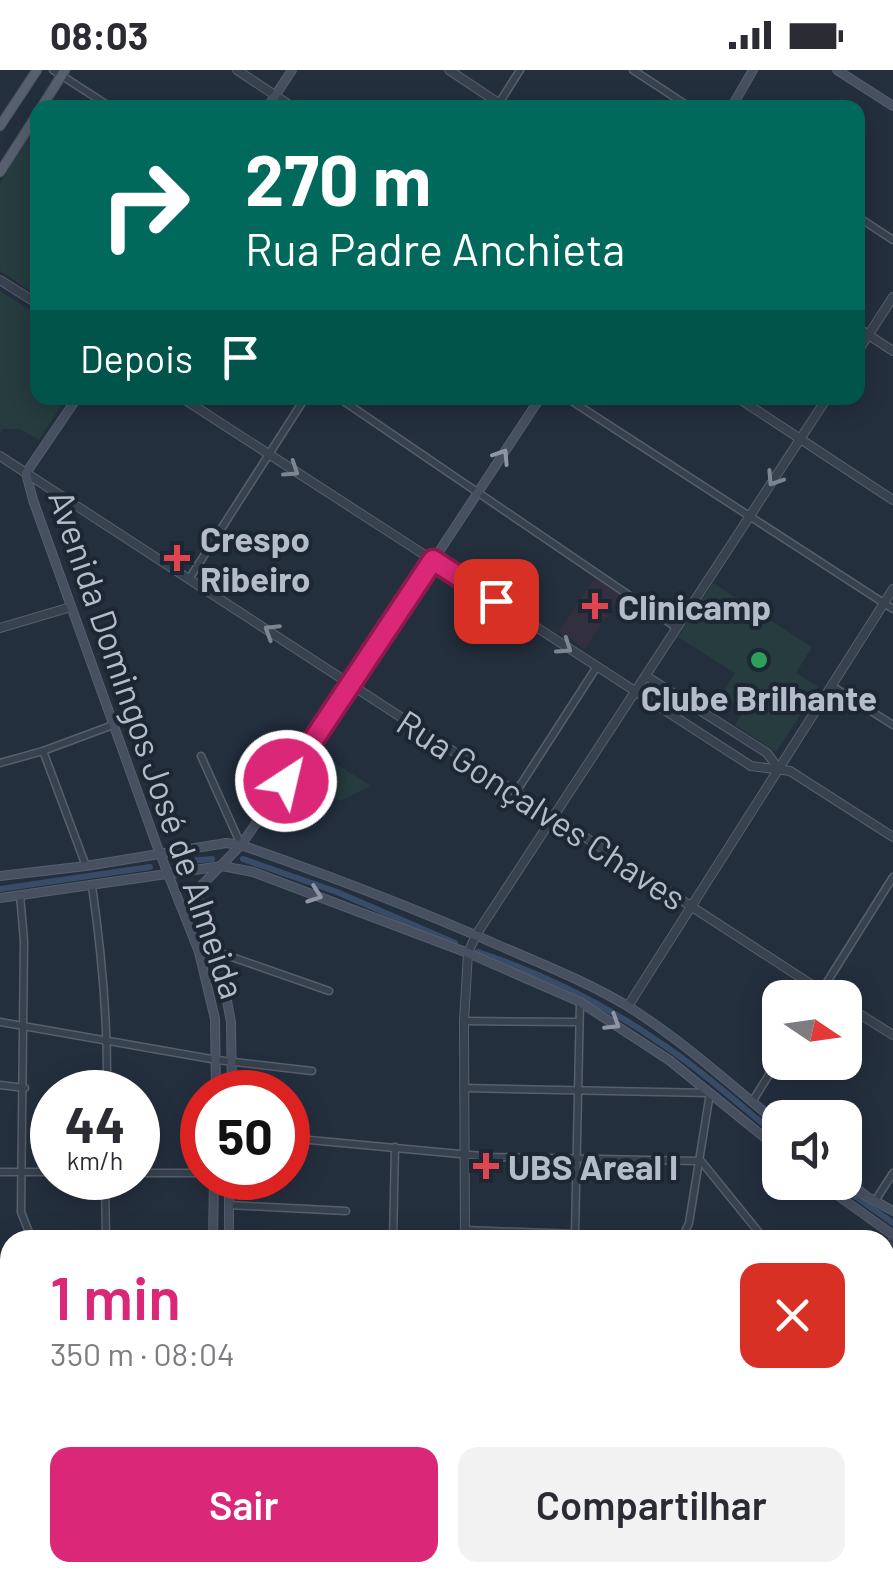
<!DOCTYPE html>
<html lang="pt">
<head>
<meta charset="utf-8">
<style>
	:root { --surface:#fff; --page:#f2f2f3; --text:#2b2b33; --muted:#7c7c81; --accent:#db2777 }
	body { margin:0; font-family:Barlow,sans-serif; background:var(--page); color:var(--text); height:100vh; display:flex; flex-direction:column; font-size:38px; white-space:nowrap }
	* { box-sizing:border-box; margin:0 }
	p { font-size:32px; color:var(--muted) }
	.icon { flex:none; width:55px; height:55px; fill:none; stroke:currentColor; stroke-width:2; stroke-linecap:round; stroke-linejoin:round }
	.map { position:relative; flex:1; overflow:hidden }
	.drawer { position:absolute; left:0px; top:1160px; width:895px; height:352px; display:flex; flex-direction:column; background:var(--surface); border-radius:30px 30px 0 0; box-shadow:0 5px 25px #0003 }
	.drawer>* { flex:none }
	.banner { position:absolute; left:30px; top:30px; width:835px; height:305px; border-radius:20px; box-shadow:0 5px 25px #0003; background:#00695c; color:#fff; overflow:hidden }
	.needle { width:65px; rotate:103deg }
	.fabs { position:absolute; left:762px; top:910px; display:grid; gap:20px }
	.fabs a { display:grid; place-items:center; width:100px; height:100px; border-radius:20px; background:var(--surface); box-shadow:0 5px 25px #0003; font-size:50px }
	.speed { position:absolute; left:30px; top:1000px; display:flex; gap:20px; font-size:50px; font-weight:700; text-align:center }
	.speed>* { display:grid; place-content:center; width:130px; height:130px; border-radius:50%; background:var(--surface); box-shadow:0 5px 25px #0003; line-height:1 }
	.speed small { font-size:25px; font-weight:400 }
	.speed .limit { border:15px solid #d22; background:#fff; color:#111 }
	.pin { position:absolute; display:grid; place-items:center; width:85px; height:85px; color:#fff; margin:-42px; border-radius:20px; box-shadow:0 5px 15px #0006 }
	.me { position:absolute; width:110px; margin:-55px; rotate:35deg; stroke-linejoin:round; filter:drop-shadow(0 0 8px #0008) }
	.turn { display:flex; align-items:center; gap:35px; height:210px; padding:0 50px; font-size:45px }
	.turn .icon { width:130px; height:130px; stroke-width:2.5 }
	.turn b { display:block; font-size:70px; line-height:85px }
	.then { display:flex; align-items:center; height:95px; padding:0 50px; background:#0003; gap:20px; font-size:38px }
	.round { display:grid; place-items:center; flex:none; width:105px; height:105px; border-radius:20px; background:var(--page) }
	.summary { display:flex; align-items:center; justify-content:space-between; height:170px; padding:0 50px }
	h1 { font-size:60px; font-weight:600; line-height:75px; color:var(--accent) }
	.action { display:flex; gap:20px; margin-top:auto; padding:20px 50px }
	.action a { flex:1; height:115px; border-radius:20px; background:var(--accent); color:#fff; font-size:40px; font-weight:600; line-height:115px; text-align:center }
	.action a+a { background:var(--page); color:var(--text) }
	.status { display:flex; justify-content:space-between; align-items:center; height:70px; padding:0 50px; background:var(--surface); direction:ltr }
	.status svg { height:28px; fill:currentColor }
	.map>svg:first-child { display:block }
	.medical { fill:#32303f }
	.green { fill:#263c3f }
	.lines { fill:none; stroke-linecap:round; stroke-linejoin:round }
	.canal { stroke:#394c67; stroke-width:6 }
	.minor-casing { stroke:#565f6c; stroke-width:9 }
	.tertiary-casing { stroke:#565f6c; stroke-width:10 }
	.secondary-casing { stroke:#565f6c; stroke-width:10 }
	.primary-casing { stroke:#414a57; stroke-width:11 }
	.minor { stroke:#38414e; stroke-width:6 }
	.tertiary { stroke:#38414e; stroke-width:8 }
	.secondary { stroke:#465061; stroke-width:8 }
	.primary { stroke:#56606e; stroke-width:9 }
	.oneway { stroke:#8e96a5 }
	.oneway2 { stroke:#7c8592 }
	.route-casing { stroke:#8e194d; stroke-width:25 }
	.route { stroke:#db2777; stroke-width:18 }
	.health-dot { fill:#e0444e; stroke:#1d2633; stroke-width:4 }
	.leisure-dot { fill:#2e9e5b; stroke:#1d2633; stroke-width:4 }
	.labels { text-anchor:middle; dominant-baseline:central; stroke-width:8; stroke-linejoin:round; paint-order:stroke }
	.poi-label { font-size:35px; font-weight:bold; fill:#b4bcc9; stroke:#1d2633; text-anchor:start }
	.street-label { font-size:35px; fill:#b4bcc9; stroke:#1d2633 }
</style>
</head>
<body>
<div class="status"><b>08:03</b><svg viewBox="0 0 49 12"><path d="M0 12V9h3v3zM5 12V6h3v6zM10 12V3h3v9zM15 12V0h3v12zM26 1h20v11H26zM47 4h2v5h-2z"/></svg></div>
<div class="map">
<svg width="893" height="1512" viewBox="0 0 893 1512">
	<rect width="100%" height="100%" fill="#242f3e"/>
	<polygon class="medical" points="595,508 621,526 585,579 559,561"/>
	<g class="green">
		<polygon points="37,55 37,225 0,201 0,113"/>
		<polygon points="0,221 37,244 38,328 66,328 39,370 20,359 3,359 0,364"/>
		<polygon points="713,513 812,577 796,603 818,617 776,682 735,655 744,640 721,625 735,603 678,567"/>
		<polygon points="320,684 371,716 340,731 328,723 330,720 326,717 329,710 320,705 316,711 306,704"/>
	</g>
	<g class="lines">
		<g class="canal">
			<polyline points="243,789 337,822 455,873"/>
			<polyline points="177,792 212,789"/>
			<polyline points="0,819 150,797"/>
			<path d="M478 882C544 904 608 936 665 976 705 1003 742 1037 780 1068"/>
			<polyline points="835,1112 893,1153"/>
		</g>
		<defs>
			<g id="minor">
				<polyline points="53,0 112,38"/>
				<polyline points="633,0 691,38"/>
				<polyline points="496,38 520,0"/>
				<polyline points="858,147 893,170"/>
				<polyline points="339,328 677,558"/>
				<polyline points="567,328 893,539"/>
				<polyline points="189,509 305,328"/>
				<polyline points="832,616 893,655"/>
				<polyline points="43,681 86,796"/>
				<polyline points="201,686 241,775"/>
				<polyline points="0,693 43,681 113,655"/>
				<polyline points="516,722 596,598"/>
				<path d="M92 816C102 885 108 953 107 1022"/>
				<polyline points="20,825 24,871 21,1142 32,1170"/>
				<polyline points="212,880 329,921"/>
				<polyline points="817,928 893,807"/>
				<polyline points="464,951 578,952"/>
				<polyline points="0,952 217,990 312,1001"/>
				<polyline points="0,1015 25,1018"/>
				<polyline points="465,1018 710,1023 689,1153 681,1170"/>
				<polyline points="752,1032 780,987"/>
				<polyline points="288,1068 492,1087 701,1091 765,1170"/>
				<polyline points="0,1102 52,1102"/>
				<polyline points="138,1103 202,1103"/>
				<polyline points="105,1108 106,1170"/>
				<polyline points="875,1131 893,1103"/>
				<polyline points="229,1135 346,1141"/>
				<polyline points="465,1160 575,1164 580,932"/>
				<polyline points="393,1170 395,1077"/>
				<polyline points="1,1457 10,1485"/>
				<polyline points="885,1480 893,1475"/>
				<polyline points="16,1502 19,1512"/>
				<polyline points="92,1502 95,1512"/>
				<polyline points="729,1502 736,1512"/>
				<polyline points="545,1512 546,1502"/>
				<polyline points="626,1512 639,1502"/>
				<polyline points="838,1512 852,1502"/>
			</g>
			<g id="tertiary">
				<polyline points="237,0 294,38"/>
				<polyline points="449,0 506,38"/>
				<polyline points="0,210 38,234"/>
				<polyline points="858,258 893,281"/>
				<polyline points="858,281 893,227"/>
				<polyline points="182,328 751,696 790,701 893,767"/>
				<polyline points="738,328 893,430"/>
				<polyline points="0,386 832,928"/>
				<polyline points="0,558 71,537"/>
				<polyline points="646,606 767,683 778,698"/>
				<polyline points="845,935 893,965"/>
				<polyline points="628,936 893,519"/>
				<polyline points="465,1170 464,951 468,883 476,865 827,328"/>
				<polyline points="885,1177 893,1172"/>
				<polyline points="0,1268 10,1265"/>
				<polyline points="885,1327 893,1338"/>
				<polyline points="306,1512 321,1502"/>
				<polyline points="455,1512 456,1502"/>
			</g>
			<g id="secondary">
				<polyline points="837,0 893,36"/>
				<polyline points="267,38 292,0"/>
				<polyline points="731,38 753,0"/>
				<polyline points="77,328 26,403 33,430 157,776 199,882 215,949 216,1022"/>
				<path d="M0 806 86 796 226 773 241 775C328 805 414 838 498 875 542 894 588 912 629 937 683 971 731 1015 780 1055"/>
				<polyline points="0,828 222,796 253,802 468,883 580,932 669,990 780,1080"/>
				<polyline points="232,1022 231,952 224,915 198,835 200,817 241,775 352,614 540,328"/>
				<polyline points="229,1108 229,1170"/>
				<polyline points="845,1109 866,1126 893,1141"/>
				<polyline points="819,1112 893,1165"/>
				<polyline points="213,1170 214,1108"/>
				<polyline points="240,1502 242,1512"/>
				<polyline points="256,1502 258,1512"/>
			</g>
			<g id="primary">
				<polyline points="41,38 65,0"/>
				<polyline points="0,56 37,0"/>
				<polyline points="0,102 38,43"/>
			</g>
		</defs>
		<use href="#minor" class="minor-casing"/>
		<use href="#tertiary" class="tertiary-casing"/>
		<use href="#secondary" class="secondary-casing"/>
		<use href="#primary" class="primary-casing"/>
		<use href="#minor" class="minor"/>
		<use href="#tertiary" class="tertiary"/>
		<use href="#secondary" class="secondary"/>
		<use href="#primary" class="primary"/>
	</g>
	<defs><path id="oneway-chevron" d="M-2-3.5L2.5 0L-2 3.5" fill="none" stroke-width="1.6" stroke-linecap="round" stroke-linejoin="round" transform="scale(2.5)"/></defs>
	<g class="oneway">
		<use href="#oneway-chevron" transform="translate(502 386) rotate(-57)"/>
		<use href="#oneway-chevron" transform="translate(315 825) rotate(20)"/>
		<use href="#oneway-chevron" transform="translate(613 953) rotate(32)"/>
	</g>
	<g class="oneway2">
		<use href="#oneway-chevron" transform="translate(292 400) rotate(33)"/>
		<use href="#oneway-chevron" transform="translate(774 409) rotate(123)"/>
		<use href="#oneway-chevron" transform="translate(271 561) rotate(-148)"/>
		<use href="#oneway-chevron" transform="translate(565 577) rotate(34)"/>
	</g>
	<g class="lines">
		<defs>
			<polyline id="route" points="286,711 433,490 496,531"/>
		</defs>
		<use href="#route" class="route-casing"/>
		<use href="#route" class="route"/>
	</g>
	<g class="health-dot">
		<path d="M172 473h10v10h10v10h-10v10h-10v-10h-10v-10h10z"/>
		<path d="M590 521h10v10h10v10h-10v10h-10v-10h-10v-10h10z"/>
		<path d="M481 1081h10v10h10v10h-10v10h-10v-10h-10v-10h10z"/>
	</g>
	<circle class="leisure-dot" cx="759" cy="590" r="10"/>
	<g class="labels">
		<g class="poi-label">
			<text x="200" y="468">Crespo<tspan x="200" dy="40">Ribeiro</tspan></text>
			<text x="618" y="536">Clinicamp</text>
			<text x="759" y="627" text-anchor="middle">Clube Brilhante</text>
			<text x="508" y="1096">UBS Areal I</text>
		</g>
		<g class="street-label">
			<text transform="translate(148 674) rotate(71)">Avenida Domingos José de Almeida</text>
			<text transform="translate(542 739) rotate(33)">Rua Gonçalves Chaves</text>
		</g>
	</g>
</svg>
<div class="fabs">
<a><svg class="needle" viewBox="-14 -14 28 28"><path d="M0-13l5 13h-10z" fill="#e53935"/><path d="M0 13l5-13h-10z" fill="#7c7c81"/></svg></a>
<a><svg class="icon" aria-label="sound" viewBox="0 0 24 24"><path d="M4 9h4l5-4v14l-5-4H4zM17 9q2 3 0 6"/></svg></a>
</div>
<div class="speed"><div>44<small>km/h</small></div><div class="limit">50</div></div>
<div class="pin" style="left:496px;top:531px;background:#d93025"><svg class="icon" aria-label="arrive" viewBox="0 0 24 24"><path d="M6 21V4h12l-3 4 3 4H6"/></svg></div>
<svg class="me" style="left:286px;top:711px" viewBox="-20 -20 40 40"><circle r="17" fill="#db2777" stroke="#fff" stroke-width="3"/><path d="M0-11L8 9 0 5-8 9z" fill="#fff"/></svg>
<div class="banner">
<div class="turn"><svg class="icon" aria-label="right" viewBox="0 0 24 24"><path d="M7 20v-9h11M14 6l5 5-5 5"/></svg><div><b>270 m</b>Rua Padre Anchieta</div></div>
<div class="then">Depois<svg class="icon" aria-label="arrive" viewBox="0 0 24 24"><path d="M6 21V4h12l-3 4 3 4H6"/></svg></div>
</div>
<section class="drawer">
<div class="summary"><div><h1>1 min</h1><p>350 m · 08:04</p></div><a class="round" style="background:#d93025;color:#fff"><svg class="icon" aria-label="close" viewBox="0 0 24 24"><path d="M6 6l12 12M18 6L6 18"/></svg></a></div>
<div class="action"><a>Sair</a><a>Compartilhar</a></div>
</section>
</div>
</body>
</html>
